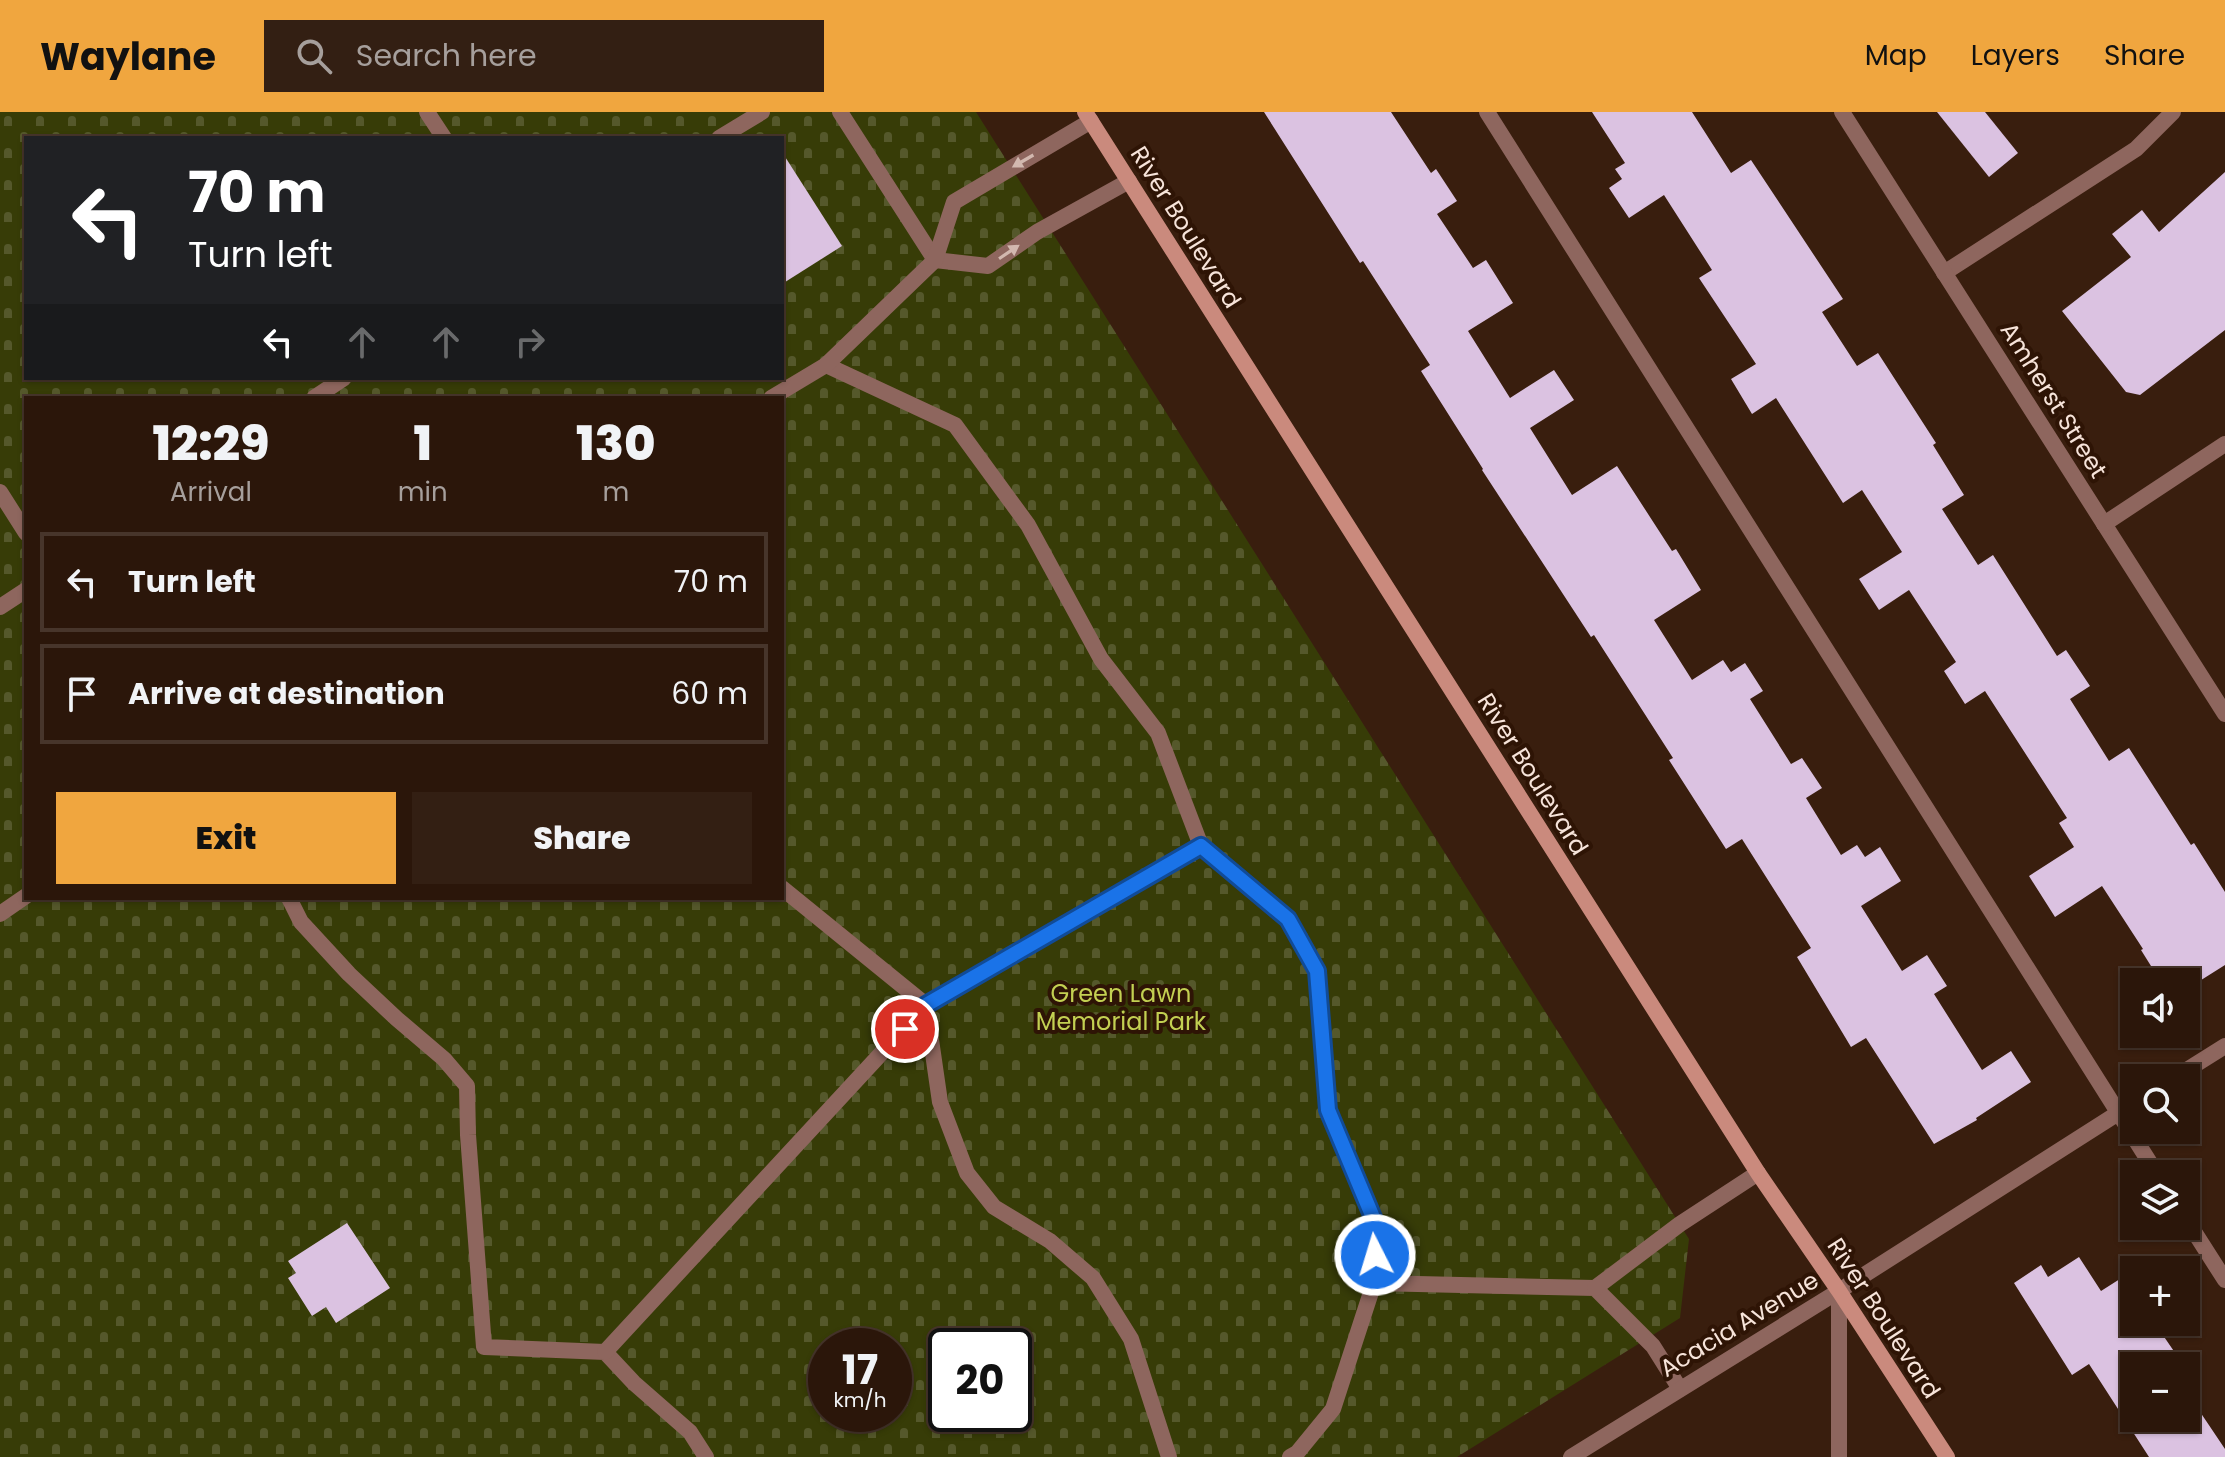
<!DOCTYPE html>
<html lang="en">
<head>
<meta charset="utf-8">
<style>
	:root { --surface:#2b160a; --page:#331f13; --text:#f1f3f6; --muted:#a69f9c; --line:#47352b; --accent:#f0a63f }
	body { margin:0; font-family:Poppins,sans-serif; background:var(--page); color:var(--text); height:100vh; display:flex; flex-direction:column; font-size:30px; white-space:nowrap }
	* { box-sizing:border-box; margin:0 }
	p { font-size:26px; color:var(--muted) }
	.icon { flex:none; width:44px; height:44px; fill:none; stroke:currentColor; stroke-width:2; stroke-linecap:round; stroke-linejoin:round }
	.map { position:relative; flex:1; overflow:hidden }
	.drawer { position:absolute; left:24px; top:284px; width:760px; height:504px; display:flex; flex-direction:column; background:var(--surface); border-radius:0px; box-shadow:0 2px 6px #0004,0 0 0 2px var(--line) }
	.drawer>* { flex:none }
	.guide { position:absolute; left:24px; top:24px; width:760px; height:244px; border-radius:0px; box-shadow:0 2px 6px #0004,0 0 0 2px var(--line); background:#202124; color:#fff; overflow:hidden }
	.buttons { position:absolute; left:2120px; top:856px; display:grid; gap:16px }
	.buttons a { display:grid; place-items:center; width:80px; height:80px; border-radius:0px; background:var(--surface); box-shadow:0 2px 6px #0004,0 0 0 2px var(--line); font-size:40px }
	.speed { position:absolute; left:808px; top:1216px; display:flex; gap:16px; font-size:40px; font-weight:700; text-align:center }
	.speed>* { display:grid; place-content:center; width:104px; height:104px; border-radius:50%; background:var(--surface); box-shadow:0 2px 6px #0004,0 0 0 2px var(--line); line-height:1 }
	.speed small { font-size:20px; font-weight:400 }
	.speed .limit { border:4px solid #111; border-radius:12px; background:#fff; color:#111 }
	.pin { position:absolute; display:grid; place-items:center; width:68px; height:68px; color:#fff; margin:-34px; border:4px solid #fff; border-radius:50%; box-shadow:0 2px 8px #0007 }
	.me { position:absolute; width:88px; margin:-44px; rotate:355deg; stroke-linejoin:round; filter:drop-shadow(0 0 6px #0008) }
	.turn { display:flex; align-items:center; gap:28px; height:168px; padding:0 32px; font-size:36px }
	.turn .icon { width:104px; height:104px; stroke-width:2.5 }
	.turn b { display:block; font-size:56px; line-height:68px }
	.lanes { display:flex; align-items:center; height:76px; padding:0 32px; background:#0003; justify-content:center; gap:40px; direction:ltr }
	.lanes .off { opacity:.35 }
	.eta { display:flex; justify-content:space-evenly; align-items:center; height:136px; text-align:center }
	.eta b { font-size:48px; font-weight:800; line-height:56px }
	.cta { display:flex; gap:16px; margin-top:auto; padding:16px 32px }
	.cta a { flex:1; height:92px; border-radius:0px; background:var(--accent); color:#111; font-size:32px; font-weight:800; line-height:92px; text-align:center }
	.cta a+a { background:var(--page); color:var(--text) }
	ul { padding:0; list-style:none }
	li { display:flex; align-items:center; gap:24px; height:100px; margin:0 16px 12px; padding:0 16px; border:4px solid var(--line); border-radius:0px }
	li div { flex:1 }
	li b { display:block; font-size:30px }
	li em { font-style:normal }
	header { display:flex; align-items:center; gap:48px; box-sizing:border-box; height:112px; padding:0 40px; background:var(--accent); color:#111 }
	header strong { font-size:38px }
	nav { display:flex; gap:44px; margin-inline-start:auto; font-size:28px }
	.search { width:560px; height:72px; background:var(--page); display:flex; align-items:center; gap:20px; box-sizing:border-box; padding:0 28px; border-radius:0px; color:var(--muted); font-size:30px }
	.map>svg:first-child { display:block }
	.cemetery { fill:url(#cemetery-stones); fill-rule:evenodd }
	.building { fill:#dbc2e1 }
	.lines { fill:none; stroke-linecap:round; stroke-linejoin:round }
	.lane { stroke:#8e665e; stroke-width:16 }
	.street { stroke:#8e665e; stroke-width:16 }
	.secondary { stroke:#ca8a7d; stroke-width:16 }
	.oneway { fill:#d2b8af }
	.route-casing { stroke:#114b97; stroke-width:20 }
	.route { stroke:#1a73e8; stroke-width:14 }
	.labels { text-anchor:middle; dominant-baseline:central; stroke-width:8; stroke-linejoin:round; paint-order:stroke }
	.street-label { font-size:24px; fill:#f7e4da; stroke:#2e1405 }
	.park-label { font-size:24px; fill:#c3d052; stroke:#2e1405 }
</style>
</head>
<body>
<header>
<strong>Waylane</strong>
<div class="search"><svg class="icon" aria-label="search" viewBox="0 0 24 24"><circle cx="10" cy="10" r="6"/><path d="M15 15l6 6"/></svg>Search here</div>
<nav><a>Map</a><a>Layers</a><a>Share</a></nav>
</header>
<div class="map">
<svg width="2225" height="1345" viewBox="0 0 2225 1345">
	<defs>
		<pattern id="cemetery-stones" width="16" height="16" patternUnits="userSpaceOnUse" patternTransform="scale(2)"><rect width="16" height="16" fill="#373c07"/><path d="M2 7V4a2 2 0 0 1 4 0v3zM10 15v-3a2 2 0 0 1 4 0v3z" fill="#55582b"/></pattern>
	</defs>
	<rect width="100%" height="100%" fill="#391e0e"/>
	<path class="cemetery" d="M0 0H976L1689 1127 1680 1206 1457 1345H0ZM26 26H782V266H26ZM26 286H782V786H26ZM826 1234H894V1302H826ZM946 1234H1014V1302H946Z"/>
	<g class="building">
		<polygon points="1264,0 1391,0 1431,61 1436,57 1457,89 1437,102 1473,156 1486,148 1513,191 1468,219 1510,286 1554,258 1574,288 1530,316 1572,383 1617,354 1672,439 1676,437 1701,478 1654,508 1692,568 1723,548 1731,560 1745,551 1763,579 1750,587 1791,652 1802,646 1822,676 1806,686 1841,743 1857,733 1865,745 1880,735 1901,769 1861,794 1902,859 1927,843 1947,874 1934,882 1982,958 2011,939 2031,970 1976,1006 1977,1008 1934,1032 1866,926 1851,935 1797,845 1811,836 1742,727 1726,737 1669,648 1673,646 1594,523 1591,525 1482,358 1483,357 1421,259 1430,253 1363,149 1360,151"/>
		<polygon points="1592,0 1692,0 1731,61 1751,48 1843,187 1822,200 1857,254 1878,241 1936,331 1933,333 1964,383 1942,397 1978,453 1993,443 2057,544 2066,538 2090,574 2070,587 2109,649 2129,636 2191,733 2194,731 2225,780 2225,853 2198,870 2161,870 2141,838 2143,837 2102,774 2055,805 2029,764 2074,735 2059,711 2067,706 1985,579 1965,592 1944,559 1956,550 1909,478 1879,498 1859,467 1902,440 1862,378 1843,391 1776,286 1752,302 1731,267 1756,252 1699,166 1712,158 1664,83 1629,106 1609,76 1622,67 1615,57 1625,51"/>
		<polygon points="1937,0 1985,0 2018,41 1989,65"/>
		<polygon points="782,40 842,134 782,172"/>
		<polygon points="2225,60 2225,218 2140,283 2126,280 2062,199 2131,145 2112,122 2142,98 2159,120"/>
		<polygon points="347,1111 390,1176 336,1211 326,1195 312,1204 288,1166 296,1161 288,1149"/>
		<polygon points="2079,1145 2101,1179 2123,1165 2134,1181 2134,1210 2154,1210 2184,1254 2134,1254 2134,1306 2186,1306 2186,1279 2225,1337 2225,1345 2149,1345 2089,1252 2072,1263 2014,1171 2041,1153 2048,1165"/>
	</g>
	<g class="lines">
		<g class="lane">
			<polyline points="427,0 444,26"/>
			<polyline points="840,0 935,148"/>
			<polyline points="1487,0 2157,1062"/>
			<polyline points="719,26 762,0"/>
			<polyline points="935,148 988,154 1037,120 1129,69"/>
			<polyline points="1944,161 2136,37 2173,0"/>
			<polyline points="826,253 955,313 1028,413 1101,547 1158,621 1201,734 1288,807 1317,859 1328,998 1377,1115 1374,1171 1333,1297 1297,1341 1290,1345"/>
			<polyline points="314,286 344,266"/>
			<polyline points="771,286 826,253 935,148 954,90 1091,9"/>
			<polyline points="0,380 26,421"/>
			<polyline points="0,495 26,478"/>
			<polyline points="782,776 926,893 940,990 967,1061 994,1095 1050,1129 1093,1166 1131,1227 1169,1345"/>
			<polyline points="289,786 301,810 349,862 397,907 444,947 467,974 468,1023 484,1235 605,1240 634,1271 690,1320 706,1345"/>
			<polyline points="0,802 26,784"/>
			<polyline points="2186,1107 2225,1168"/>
			<polyline points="1374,1171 1595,1176 1653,1234 1680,1277"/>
			<polyline points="1595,1176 1680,1112 1758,1061"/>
			<polyline points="605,1240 926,893 1201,734"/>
		</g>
		<g class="street">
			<polyline points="1842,0 2225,602"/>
			<polyline points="2104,412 2225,332"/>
			<polyline points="2174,966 2225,934"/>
			<polyline points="1571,1345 1839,1179 2134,991"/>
			<polyline points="1839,1345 1839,1179"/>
		</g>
		<polyline class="secondary" points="1085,0 1758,1061 1839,1179 1947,1345"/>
	</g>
	<defs><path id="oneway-solid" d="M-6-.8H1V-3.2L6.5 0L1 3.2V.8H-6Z" transform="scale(2)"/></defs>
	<g class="oneway">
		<use href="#oneway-solid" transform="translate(1023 49) rotate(150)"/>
		<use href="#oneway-solid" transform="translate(1009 140) rotate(-34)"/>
	</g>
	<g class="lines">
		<defs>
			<polyline id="route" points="905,917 926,893 1201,734 1288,807 1317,859 1328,998 1377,1115 1375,1143"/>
		</defs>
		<use href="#route" class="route-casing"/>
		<use href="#route" class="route"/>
	</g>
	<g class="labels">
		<g class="street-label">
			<text transform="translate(1186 115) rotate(58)">River Boulevard</text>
			<text transform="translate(2054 288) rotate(58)">Amherst Street</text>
			<text transform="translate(1533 662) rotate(58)">River Boulevard</text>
			<text transform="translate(1884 1206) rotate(57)">River Boulevard</text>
			<text transform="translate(1739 1212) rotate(-31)">Acacia Avenue</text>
		</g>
		<g class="park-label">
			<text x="1121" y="881">Green Lawn<tspan x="1121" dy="28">Memorial Park</tspan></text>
		</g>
	</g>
</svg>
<div class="buttons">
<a><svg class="icon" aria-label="sound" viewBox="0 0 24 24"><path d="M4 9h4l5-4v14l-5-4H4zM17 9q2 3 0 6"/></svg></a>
<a><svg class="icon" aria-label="search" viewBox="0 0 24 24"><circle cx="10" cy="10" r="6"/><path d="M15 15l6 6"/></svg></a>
<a><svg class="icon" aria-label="layers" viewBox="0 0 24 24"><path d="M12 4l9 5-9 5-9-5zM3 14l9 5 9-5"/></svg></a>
<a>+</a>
<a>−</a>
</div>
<div class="speed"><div>17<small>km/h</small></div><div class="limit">20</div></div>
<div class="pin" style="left:905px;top:917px;background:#d93025"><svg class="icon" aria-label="arrive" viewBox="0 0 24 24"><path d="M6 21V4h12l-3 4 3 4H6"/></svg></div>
<svg class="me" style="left:1375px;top:1143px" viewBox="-20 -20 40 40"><circle r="17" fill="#1a73e8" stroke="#fff" stroke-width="3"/><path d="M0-11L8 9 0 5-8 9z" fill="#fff"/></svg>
<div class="guide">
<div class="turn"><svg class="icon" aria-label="left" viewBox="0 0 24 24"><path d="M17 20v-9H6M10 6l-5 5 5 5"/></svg><div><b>70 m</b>Turn left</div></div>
<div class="lanes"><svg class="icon" aria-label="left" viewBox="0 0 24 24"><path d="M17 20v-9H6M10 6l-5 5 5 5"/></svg><svg class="icon off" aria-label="ahead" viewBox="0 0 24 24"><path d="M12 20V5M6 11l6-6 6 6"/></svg><svg class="icon off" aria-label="ahead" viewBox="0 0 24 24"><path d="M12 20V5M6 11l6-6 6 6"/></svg><svg class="icon off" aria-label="right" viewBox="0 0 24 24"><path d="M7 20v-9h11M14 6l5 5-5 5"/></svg></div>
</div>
<section class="drawer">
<div class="eta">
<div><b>12:29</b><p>Arrival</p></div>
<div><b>1</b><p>min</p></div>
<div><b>130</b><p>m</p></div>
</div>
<ul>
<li><svg class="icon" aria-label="left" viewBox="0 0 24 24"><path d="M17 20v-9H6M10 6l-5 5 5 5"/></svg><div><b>Turn left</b></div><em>70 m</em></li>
<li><svg class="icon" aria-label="arrive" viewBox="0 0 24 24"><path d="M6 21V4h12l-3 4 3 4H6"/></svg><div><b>Arrive at destination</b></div><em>60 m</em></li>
</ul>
<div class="cta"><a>Exit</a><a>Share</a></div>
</section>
</div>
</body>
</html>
